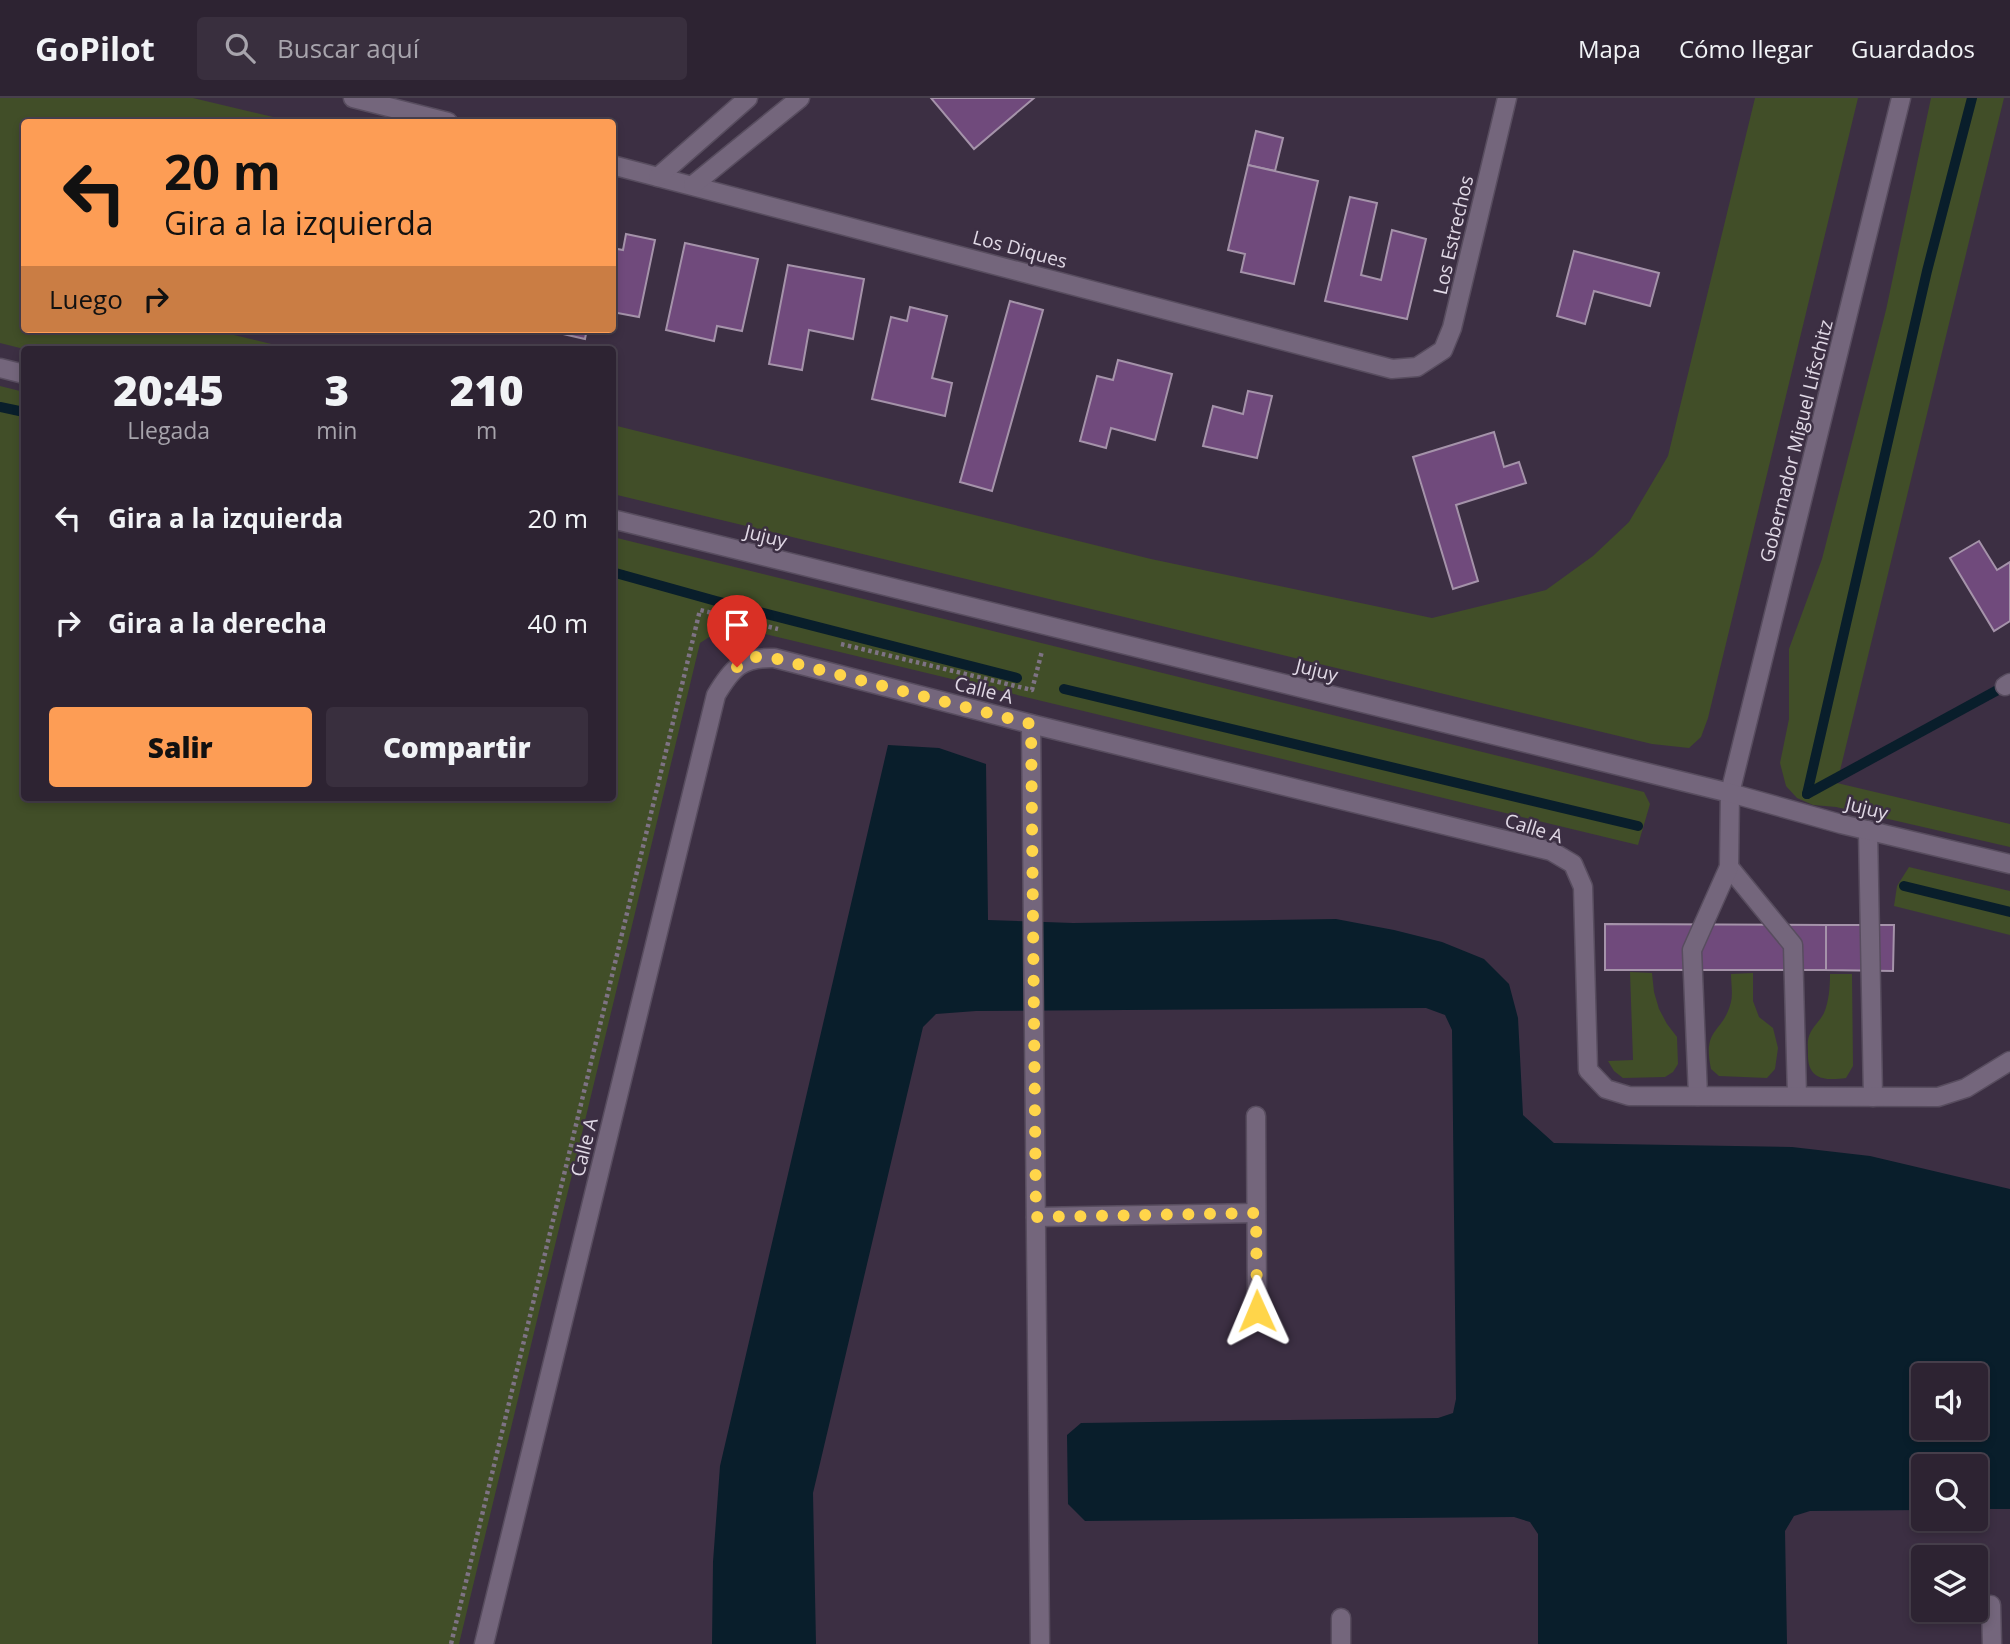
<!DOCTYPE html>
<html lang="es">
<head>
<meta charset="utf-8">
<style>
	:root { --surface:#2d2332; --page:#392f3e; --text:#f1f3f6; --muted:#a7a4ac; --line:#48404d; --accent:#fd9d55 }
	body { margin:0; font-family:"Open Sans",sans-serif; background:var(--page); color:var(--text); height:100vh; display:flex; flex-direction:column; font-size:26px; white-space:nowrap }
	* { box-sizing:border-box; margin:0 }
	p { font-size:23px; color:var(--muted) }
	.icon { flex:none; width:38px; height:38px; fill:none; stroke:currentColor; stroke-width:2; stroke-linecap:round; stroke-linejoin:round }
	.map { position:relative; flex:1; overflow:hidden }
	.panel { position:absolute; left:21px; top:248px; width:595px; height:455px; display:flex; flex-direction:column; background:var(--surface); border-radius:7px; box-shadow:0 4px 10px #0003,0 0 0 2px var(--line) }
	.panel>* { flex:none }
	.hud { position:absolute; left:21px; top:21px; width:595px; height:214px; border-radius:7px; box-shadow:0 4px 10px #0003,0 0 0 2px var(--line); background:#fd9d55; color:#111; overflow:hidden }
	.controls { position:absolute; left:1911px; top:1265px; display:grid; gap:14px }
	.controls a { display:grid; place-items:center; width:77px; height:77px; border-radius:7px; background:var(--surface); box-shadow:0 4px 10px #0003,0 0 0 2px var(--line); font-size:35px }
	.pin { position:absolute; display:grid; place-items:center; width:60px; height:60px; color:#fff; margin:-72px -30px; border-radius:50% 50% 50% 0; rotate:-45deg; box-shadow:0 0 7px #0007 }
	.pin .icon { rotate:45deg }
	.me { position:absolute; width:77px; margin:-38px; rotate:359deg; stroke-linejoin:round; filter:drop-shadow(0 0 5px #0008) }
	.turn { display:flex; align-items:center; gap:24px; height:147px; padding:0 28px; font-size:32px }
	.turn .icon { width:91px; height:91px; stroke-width:2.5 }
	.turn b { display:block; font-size:49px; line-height:60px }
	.then { display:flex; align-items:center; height:66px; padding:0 28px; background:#0003; gap:14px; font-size:26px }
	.eta { display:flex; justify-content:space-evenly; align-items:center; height:119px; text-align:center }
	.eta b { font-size:42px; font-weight:800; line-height:49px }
	.primary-button { display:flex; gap:14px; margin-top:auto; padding:14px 28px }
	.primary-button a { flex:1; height:80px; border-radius:7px; background:var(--accent); color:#111; font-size:28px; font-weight:800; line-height:80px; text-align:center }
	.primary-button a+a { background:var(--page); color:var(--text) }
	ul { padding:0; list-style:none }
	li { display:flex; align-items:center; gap:21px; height:105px; padding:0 28px }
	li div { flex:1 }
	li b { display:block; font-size:26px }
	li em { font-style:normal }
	header { display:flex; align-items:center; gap:42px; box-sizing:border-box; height:98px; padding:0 35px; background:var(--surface); border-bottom:2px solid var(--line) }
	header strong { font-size:33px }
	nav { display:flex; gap:38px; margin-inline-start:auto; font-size:24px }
	.search { width:490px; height:63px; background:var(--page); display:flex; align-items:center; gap:18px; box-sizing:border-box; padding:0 24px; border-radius:7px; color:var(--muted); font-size:26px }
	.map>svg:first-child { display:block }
	.green { fill:#414e28 }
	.water { fill:#091e2b; fill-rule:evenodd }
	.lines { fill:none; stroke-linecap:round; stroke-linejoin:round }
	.stream { stroke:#091e2b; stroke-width:10 }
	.building { fill:#704a7c; stroke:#a593aa; stroke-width:2 }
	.minor-casing { stroke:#584d5f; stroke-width:21 }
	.tertiary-casing { stroke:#584d5f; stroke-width:21 }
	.path { stroke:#7e7384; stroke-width:4.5; stroke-dasharray:3.5 3.5; stroke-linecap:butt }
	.minor { stroke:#74667c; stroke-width:18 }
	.tertiary { stroke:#74667c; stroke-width:18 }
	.route { stroke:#ffd54a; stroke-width:12; stroke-dasharray:0 21.6 }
	.labels { text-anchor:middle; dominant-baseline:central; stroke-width:5; stroke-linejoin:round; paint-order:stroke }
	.street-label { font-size:19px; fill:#e1d9e6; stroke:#3c2f43 }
</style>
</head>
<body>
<header>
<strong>GoPilot</strong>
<div class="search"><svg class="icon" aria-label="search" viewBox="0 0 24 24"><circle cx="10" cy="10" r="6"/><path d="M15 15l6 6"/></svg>Buscar aquí</div>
<nav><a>Mapa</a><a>Cómo llegar</a><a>Guardados</a></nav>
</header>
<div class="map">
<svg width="2010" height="1546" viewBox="0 0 2010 1546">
	<rect width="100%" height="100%" fill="#3c2f43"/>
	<g class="green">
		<polygon points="0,0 193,0 286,22 286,24 24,24 24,231 235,231 234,237 296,252 28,252 0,245"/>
		<polygon points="1755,0 1858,0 1708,620 1701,639 1689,650 1652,646 613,396 613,327 1151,461 1432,520 1546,492 1593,458 1629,424 1668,358"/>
		<polygon points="1931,0 2004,0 1837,685 2010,726 2010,749 1836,709 1813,707 1797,700 1786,688 1780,665 1789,621 1789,551 1822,461 1886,212"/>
		<polygon points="0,288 24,294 24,700 612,700 613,439 1644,694 1650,706 1638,747 728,527 700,545 459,1546 0,1546"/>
		<polygon points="1909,769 2010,793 2010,837 1894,808 1897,788"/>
		<polygon points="1630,874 1652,875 1654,894 1659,911 1667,926 1677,939 1678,966 1673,974 1665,979 1623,980 1614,973 1608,963 1633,962"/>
		<path d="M1753 875V903L1759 919 1773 930 1778 950 1775 971 1767 980 1719 978 1711 971C1702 929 1723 936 1731 904 1733 895 1731 885 1731 876Z"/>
		<path d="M1830 876H1852L1853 968 1846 980C1824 983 1807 981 1808 955 1808 949 1807 944 1809 938 1812 929 1820 923 1824 915 1829 903 1830 889 1830 876Z"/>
	</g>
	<path class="water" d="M888 647 939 650 986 666 988 822 1073 825 1336 821 1394 832 1442 844 1484 861 1509 886 1518 920 1523 1017 1554 1045 1792 1049 1870 1058 2010 1091V1411H1976V1368H1923V1412L1810 1413 1794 1418 1785 1433 1787 1546H1538V1436L1530 1424 1514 1419 1085 1423 1068 1406 1067 1337 1081 1325 1438 1320 1453 1315 1456 1301 1452 932 1445 917 1426 910 976 913 936 916 923 929 813 1395 816 1546H712L713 1464 720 1368ZM1923 1278H1976V1330H1923Z"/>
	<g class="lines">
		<g class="stream">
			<polyline points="0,309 24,314"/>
			<polyline points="612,474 716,503 1017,580"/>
			<polyline points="1064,591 1638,728"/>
			<polyline points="1807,696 1927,173 1972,0"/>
			<polyline points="1807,696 2005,588"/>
			<polyline points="1904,788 2010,814"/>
		</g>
	</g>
	<g class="building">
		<polygon points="931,0 1034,0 974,51"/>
		<polygon points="1256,33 1283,40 1275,73 1248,67"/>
		<polygon points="1248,67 1318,83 1294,186 1241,174 1245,156 1228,152"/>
		<polygon points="1350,99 1377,105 1361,177 1381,182 1392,132 1426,141 1407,221 1325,203"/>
		<polygon points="626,136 655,142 639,219 612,214 612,150 623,152"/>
		<polygon points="685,145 758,161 742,233 717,228 714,243 666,232"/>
		<polygon points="1574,153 1659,175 1650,208 1594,193 1585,226 1557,218"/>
		<polygon points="788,167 864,181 853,241 809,232 802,272 769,266"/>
		<polygon points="1010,203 1043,212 992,393 960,384"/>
		<polygon points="910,209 947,218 932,280 952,285 945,318 872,301 891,219 907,223"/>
		<polygon points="564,231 587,231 585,241 563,236"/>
		<polygon points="1118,262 1172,276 1155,342 1111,330 1106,350 1080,343 1097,278 1113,282"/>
		<polygon points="1248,293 1272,298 1257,360 1203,348 1213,308 1243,316"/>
		<polygon points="1494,334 1504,369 1519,364 1526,385 1456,407 1478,483 1453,491 1413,359"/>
		<polygon points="1979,443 1997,472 2010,464 2010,523 1994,533 1950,460"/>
		<polygon points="1605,826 1826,827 1826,872 1605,872"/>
		<polygon points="1826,827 1894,827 1893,873 1826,872"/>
	</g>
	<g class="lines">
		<defs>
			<g id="minor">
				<polyline points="353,0 448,24"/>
				<polyline points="612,67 1392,271 1417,269 1443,252 1452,230 1507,0"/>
				<polyline points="658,79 748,0"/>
				<polyline points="693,87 800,0"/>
				<polyline points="2005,588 2010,585"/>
				<polyline points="1031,626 1040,1546"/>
				<polyline points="1868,732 1873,999"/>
				<polyline points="1729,769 1793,847 1797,998"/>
				<polyline points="1698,998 1692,852 1729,769 1730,695 1901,0"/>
				<polyline points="1256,1018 1257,1213"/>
				<polyline points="1036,1119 1256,1115"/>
				<polyline points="1991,1507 1992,1546"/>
				<polyline points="1341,1520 1341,1546"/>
				<path d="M484 1546 716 597C732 570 742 559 774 560L1031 626 1551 753 1573 766 1583 789 1588 972 1606 991 1629 998 1938 999 1966 990 2010 963"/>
			</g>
			<g id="tertiary">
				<polyline points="0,270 24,276"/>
				<polyline points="612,421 1730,695 1841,726 2010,766"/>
			</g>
		</defs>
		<use href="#minor" class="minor-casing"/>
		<use href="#tertiary" class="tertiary-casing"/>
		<g class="path">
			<polyline points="841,546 1032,592 1042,553"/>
			<polyline points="451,1546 700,512 778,531"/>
		</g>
		<use href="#minor" class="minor"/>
		<use href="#tertiary" class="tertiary"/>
	</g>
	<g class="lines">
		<polyline class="route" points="737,569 755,559 774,560 1031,626 1036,1119 1256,1115 1257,1213"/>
	</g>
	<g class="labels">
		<g class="street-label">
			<text transform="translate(1453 137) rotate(-77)">Los Estrechos</text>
			<text transform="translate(1020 151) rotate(15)">Los Diques</text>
			<text transform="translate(1796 343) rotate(-76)">Gobernador Miguel Lifschitz</text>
			<text transform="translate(766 438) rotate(14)">Jujuy</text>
			<text transform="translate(1317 572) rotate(14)">Jujuy</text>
			<text transform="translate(984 592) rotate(14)">Calle A</text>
			<text transform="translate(1867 710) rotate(14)">Jujuy</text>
			<text transform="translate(1534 730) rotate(17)">Calle A</text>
			<text transform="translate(584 1049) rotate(-76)">Calle A</text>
		</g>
	</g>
</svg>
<div class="controls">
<a><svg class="icon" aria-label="sound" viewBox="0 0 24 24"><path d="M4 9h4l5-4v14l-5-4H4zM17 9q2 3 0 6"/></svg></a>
<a><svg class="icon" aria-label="search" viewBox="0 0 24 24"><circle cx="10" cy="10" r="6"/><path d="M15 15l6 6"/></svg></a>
<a><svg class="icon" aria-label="layers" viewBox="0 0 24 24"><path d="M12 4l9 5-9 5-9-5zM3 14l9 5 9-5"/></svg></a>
</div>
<div class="pin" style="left:737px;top:569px;background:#d93025"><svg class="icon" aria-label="arrive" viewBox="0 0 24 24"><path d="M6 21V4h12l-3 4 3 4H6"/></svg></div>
<svg class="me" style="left:1257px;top:1213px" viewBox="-20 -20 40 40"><path d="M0-17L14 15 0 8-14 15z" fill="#ffd54a" stroke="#fff" stroke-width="4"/></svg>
<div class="hud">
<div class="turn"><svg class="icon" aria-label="left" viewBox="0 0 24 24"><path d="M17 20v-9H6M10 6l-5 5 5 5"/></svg><div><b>20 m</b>Gira a la izquierda</div></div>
<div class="then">Luego<svg class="icon" aria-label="right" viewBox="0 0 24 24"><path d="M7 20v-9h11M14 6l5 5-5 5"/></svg></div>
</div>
<section class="panel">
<div class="eta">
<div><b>20:45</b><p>Llegada</p></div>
<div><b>3</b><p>min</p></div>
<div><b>210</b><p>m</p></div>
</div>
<ul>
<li><svg class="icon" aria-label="left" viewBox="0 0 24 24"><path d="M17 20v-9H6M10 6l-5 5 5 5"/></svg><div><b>Gira a la izquierda</b></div><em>20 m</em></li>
<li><svg class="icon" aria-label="right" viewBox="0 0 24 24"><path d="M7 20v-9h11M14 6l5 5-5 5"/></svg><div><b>Gira a la derecha</b></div><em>40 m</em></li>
</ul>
<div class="primary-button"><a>Salir</a><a>Compartir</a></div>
</section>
</div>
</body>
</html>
